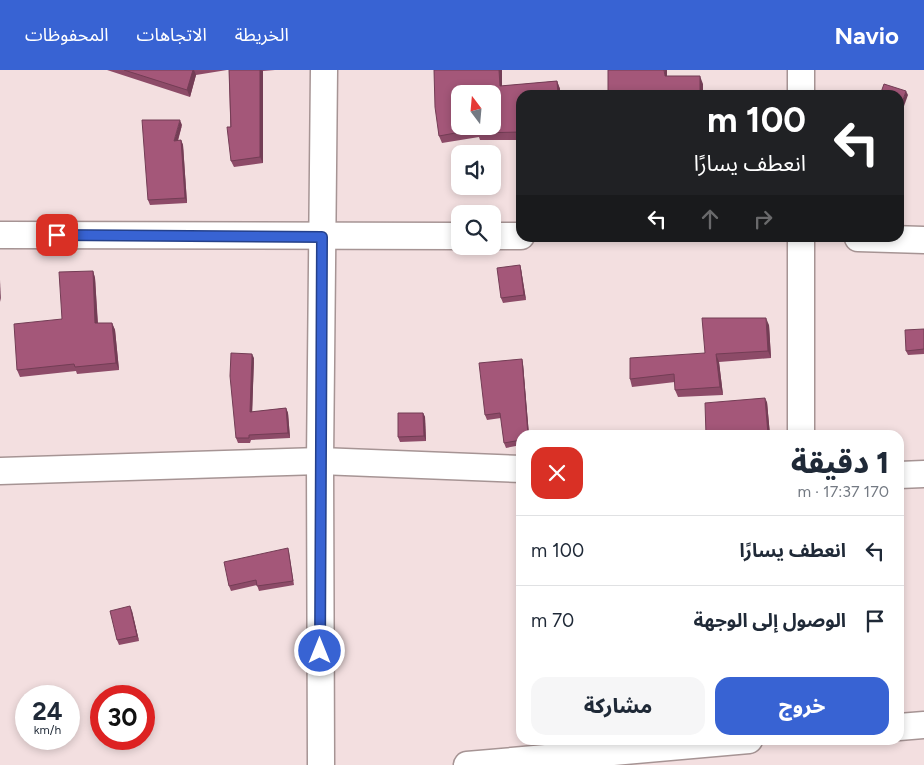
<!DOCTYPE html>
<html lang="ar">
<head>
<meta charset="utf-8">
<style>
	:root { --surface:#fff; --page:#f6f6f7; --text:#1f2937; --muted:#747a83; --line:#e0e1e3; --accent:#3863d3 }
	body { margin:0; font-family:Figtree,"Noto Sans Arabic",sans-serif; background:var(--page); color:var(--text); direction:rtl; height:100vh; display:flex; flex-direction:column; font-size:19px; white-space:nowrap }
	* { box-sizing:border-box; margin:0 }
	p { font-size:16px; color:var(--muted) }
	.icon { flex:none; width:28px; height:28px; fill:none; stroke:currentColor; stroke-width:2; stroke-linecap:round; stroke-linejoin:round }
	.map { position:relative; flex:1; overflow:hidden; direction:ltr }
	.sheet { position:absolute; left:516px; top:360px; width:388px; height:315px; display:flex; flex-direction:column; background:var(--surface); border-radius:15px; box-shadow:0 2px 8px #0003; direction:rtl }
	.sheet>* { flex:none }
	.banner { position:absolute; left:516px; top:20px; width:388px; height:152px; border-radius:15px; box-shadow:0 2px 8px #0003; direction:rtl; background:#202124; color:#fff; overflow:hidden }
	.needle { width:32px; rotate:344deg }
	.buttons { position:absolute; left:451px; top:15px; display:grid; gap:10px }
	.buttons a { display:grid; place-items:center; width:50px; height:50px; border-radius:10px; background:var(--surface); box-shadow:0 2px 8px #0003; font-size:25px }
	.speed { position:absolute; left:15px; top:615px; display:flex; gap:10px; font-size:25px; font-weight:700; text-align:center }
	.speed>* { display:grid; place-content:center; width:65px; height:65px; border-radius:50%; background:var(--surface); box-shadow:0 2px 8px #0003; line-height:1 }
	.speed small { font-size:12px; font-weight:400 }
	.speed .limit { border:8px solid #d22; background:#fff; color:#111 }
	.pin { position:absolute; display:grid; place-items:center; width:42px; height:42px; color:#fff; margin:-21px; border-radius:10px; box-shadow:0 2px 8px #0006 }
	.me { position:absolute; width:55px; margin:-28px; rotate:0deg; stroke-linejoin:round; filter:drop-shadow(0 0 4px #0008) }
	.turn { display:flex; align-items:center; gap:18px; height:105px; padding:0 15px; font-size:22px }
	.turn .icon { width:65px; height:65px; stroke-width:2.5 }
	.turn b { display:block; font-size:35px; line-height:42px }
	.lanes { display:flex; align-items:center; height:48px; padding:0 15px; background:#0003; justify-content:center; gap:25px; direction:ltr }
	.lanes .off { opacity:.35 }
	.round { display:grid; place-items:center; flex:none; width:52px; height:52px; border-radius:15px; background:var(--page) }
	.headline { display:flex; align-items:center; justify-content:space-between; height:85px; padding:0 15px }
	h1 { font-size:30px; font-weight:800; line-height:38px }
	.cta { display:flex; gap:10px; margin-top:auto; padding:10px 15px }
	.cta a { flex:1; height:58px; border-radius:15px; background:var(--accent); color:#fff; font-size:20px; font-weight:800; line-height:58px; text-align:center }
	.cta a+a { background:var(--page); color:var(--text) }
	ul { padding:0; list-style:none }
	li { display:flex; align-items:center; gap:15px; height:70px; padding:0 15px; border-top:1px solid var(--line) }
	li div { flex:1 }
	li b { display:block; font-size:19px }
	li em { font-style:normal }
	header { display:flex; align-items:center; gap:30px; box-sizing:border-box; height:70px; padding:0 25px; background:var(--accent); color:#fff }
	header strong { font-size:24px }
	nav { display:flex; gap:28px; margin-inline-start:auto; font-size:18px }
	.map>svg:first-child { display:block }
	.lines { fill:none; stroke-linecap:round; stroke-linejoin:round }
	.minor-casing { stroke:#a69494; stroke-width:29 }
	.minor { stroke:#fff; stroke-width:26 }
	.wall { fill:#8d4b68 }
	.shaded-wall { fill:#733d55 }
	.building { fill:#a45779; stroke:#733d55; fill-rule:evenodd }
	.route-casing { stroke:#244089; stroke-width:12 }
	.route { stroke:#3863d3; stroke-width:9 }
</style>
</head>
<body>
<header>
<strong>Navio</strong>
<nav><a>الخريطة</a><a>الاتجاهات</a><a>المحفوظات</a></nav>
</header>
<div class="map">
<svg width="924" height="695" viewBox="0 0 924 695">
	<rect width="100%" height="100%" fill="#f3dfe0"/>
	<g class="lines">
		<defs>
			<g id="minor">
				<polyline points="801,25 801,0"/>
				<polyline points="0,165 460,166"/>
				<polyline points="492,166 521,166"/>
				<polyline points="858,168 924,170"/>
				<polyline points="801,365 801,168"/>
				<polyline points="0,401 320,391 521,399"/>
				<polyline points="899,405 924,404"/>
				<polyline points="899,657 924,655"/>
				<polyline points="321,695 320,391 324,0"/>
				<polyline points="467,695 749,670"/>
			</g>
		</defs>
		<use href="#minor" class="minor-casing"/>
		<use href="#minor" class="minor"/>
	</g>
	<g class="wall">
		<polygon points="107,0 227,0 196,5 190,27"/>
		<polygon points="229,0 275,0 263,1 263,93 234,97 231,91"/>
		<polygon points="434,0 502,0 502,16 557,11 560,19 521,25 521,70 480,70 479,67 442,73 439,66"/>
		<polygon points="182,55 178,71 181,70 183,75 187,133 150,135 148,130"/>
		<polygon points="520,195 521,199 526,230 503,233 501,228"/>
		<polygon points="93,201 95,208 98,253 112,253 115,260 119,300 77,304 76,301 20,307 17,300 62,249"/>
		<polygon points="769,255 771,288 719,292 723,325 678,327 675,320 675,312 632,317 630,309 705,283"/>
		<polygon points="924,259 924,284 908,285 906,281"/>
		<polygon points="254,288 252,342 286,338 288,343 290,368 251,370 250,373 238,373 236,368"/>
		<polygon points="522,289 523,294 529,365 521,365 521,375 506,378 504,373 501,348 487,350 485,345"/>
		<polygon points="767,332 770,365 706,365"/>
		<polygon points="423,343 425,347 426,371 400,372 398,367"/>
		<polygon points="289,482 294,515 259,521 257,515 231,521 229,516"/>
		<polygon points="132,541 139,571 119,575 117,570"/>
	</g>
	<g class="shaded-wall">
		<polygon points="193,0 194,0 196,5 190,27 187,20"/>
		<polygon points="260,0 262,0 263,1 263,93 260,87"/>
		<polygon points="499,0 502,0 502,23 500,16"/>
		<polygon points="664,0 667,0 667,13 665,6"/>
		<polygon points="700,6 703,14 703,25 700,25"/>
		<polygon points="557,11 560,19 560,25 558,25"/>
		<polygon points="906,21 908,25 899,50 899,42"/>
		<polygon points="180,50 182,55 176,76 174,71"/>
		<polygon points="181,70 183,75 187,133 185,128"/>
		<polygon points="520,195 521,199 526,230 524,225"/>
		<polygon points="93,201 95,208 98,260 95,253"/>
		<polygon points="0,210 1,232 0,228"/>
		<polygon points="766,248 769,255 771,288 768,281"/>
		<polygon points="112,253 115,260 119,300 116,293"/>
		<polygon points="252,284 254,288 252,347 250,342"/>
		<polygon points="716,284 719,292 723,325 720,317"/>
		<polygon points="522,289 523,294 529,365 528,365"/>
		<polygon points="765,328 767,332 770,365 768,364"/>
		<polygon points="286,338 288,343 290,368 288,363"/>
		<polygon points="423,343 425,347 426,371 424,366"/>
		<polygon points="130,536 132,541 139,571 137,566"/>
	</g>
	<g class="building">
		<polygon points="124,0 193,0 187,20"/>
		<polygon points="229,0 260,0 260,87 231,91 227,57 231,57"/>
		<path d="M434 0H499L500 16 557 11 558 25H521V62L477 63V59L439 66 435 37ZM460 24H492V56H460Z"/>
		<polygon points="608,0 664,0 665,6 700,6 700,25 608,25"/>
		<polygon points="884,14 906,21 899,42 899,25 880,25"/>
		<polygon points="142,50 180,50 174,71 181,70 185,128 148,130"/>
		<polygon points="520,195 524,225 501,228 497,198"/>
		<polygon points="93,201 95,253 112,253 116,293 75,297 74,294 17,300 14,254 62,249 59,202"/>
		<polygon points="702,248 766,248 768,281 716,284 720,317 675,320 674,304 630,309 630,288 705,283"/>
		<polygon points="924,259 924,279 906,281 905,260"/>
		<polygon points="231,283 252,284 250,342 286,338 288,363 249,365 249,368 236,368 230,306"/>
		<polygon points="522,289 528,365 521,365 521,370 504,373 500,343 485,345 479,293"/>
		<polygon points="765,328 768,364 706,365 705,333"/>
		<polygon points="398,343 423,343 424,366 398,367"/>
		<polygon points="288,478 293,511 257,516 256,510 229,516 224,492"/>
		<polygon points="130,536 137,566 117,570 110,541"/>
	</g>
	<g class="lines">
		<defs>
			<polyline id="route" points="57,165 322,167 320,581"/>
		</defs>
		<use href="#route" class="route-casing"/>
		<use href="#route" class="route"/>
	</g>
</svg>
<div class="buttons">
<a><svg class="needle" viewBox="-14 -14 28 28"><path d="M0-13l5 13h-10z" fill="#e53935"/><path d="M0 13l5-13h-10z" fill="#747a83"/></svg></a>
<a><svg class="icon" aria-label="sound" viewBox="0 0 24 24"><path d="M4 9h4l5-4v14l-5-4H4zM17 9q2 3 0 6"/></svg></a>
<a><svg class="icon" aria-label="search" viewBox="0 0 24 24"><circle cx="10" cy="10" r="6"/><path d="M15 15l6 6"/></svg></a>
</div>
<div class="speed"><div>24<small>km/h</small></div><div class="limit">30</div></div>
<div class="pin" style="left:57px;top:165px;background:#d93025"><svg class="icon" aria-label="arrive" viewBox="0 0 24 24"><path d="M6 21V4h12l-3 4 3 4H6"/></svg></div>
<svg class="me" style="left:320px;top:581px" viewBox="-20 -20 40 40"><circle r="17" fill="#3863d3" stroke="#fff" stroke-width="3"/><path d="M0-11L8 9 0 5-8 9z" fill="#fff"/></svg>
<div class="banner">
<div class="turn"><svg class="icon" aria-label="left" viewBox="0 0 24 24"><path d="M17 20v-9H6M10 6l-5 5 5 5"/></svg><div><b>100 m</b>انعطف يسارًا</div></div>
<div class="lanes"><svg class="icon" aria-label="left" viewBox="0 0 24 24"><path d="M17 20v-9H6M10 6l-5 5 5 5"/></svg><svg class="icon off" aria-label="ahead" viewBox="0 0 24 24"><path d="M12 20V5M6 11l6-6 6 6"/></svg><svg class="icon off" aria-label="right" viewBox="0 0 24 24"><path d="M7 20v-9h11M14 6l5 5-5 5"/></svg></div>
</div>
<section class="sheet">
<div class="headline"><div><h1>1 دقيقة</h1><p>170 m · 17:37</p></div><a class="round" style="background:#d93025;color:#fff"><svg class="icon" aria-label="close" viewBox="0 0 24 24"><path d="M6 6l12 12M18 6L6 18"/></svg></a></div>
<ul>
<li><svg class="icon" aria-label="left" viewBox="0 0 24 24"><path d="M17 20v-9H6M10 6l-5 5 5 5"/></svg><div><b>انعطف يسارًا</b></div><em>100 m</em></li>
<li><svg class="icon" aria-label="arrive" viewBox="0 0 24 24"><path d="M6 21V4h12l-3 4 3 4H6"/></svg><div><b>الوصول إلى الوجهة</b></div><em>70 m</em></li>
</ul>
<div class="cta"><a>خروج</a><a>مشاركة</a></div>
</section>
</div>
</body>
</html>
